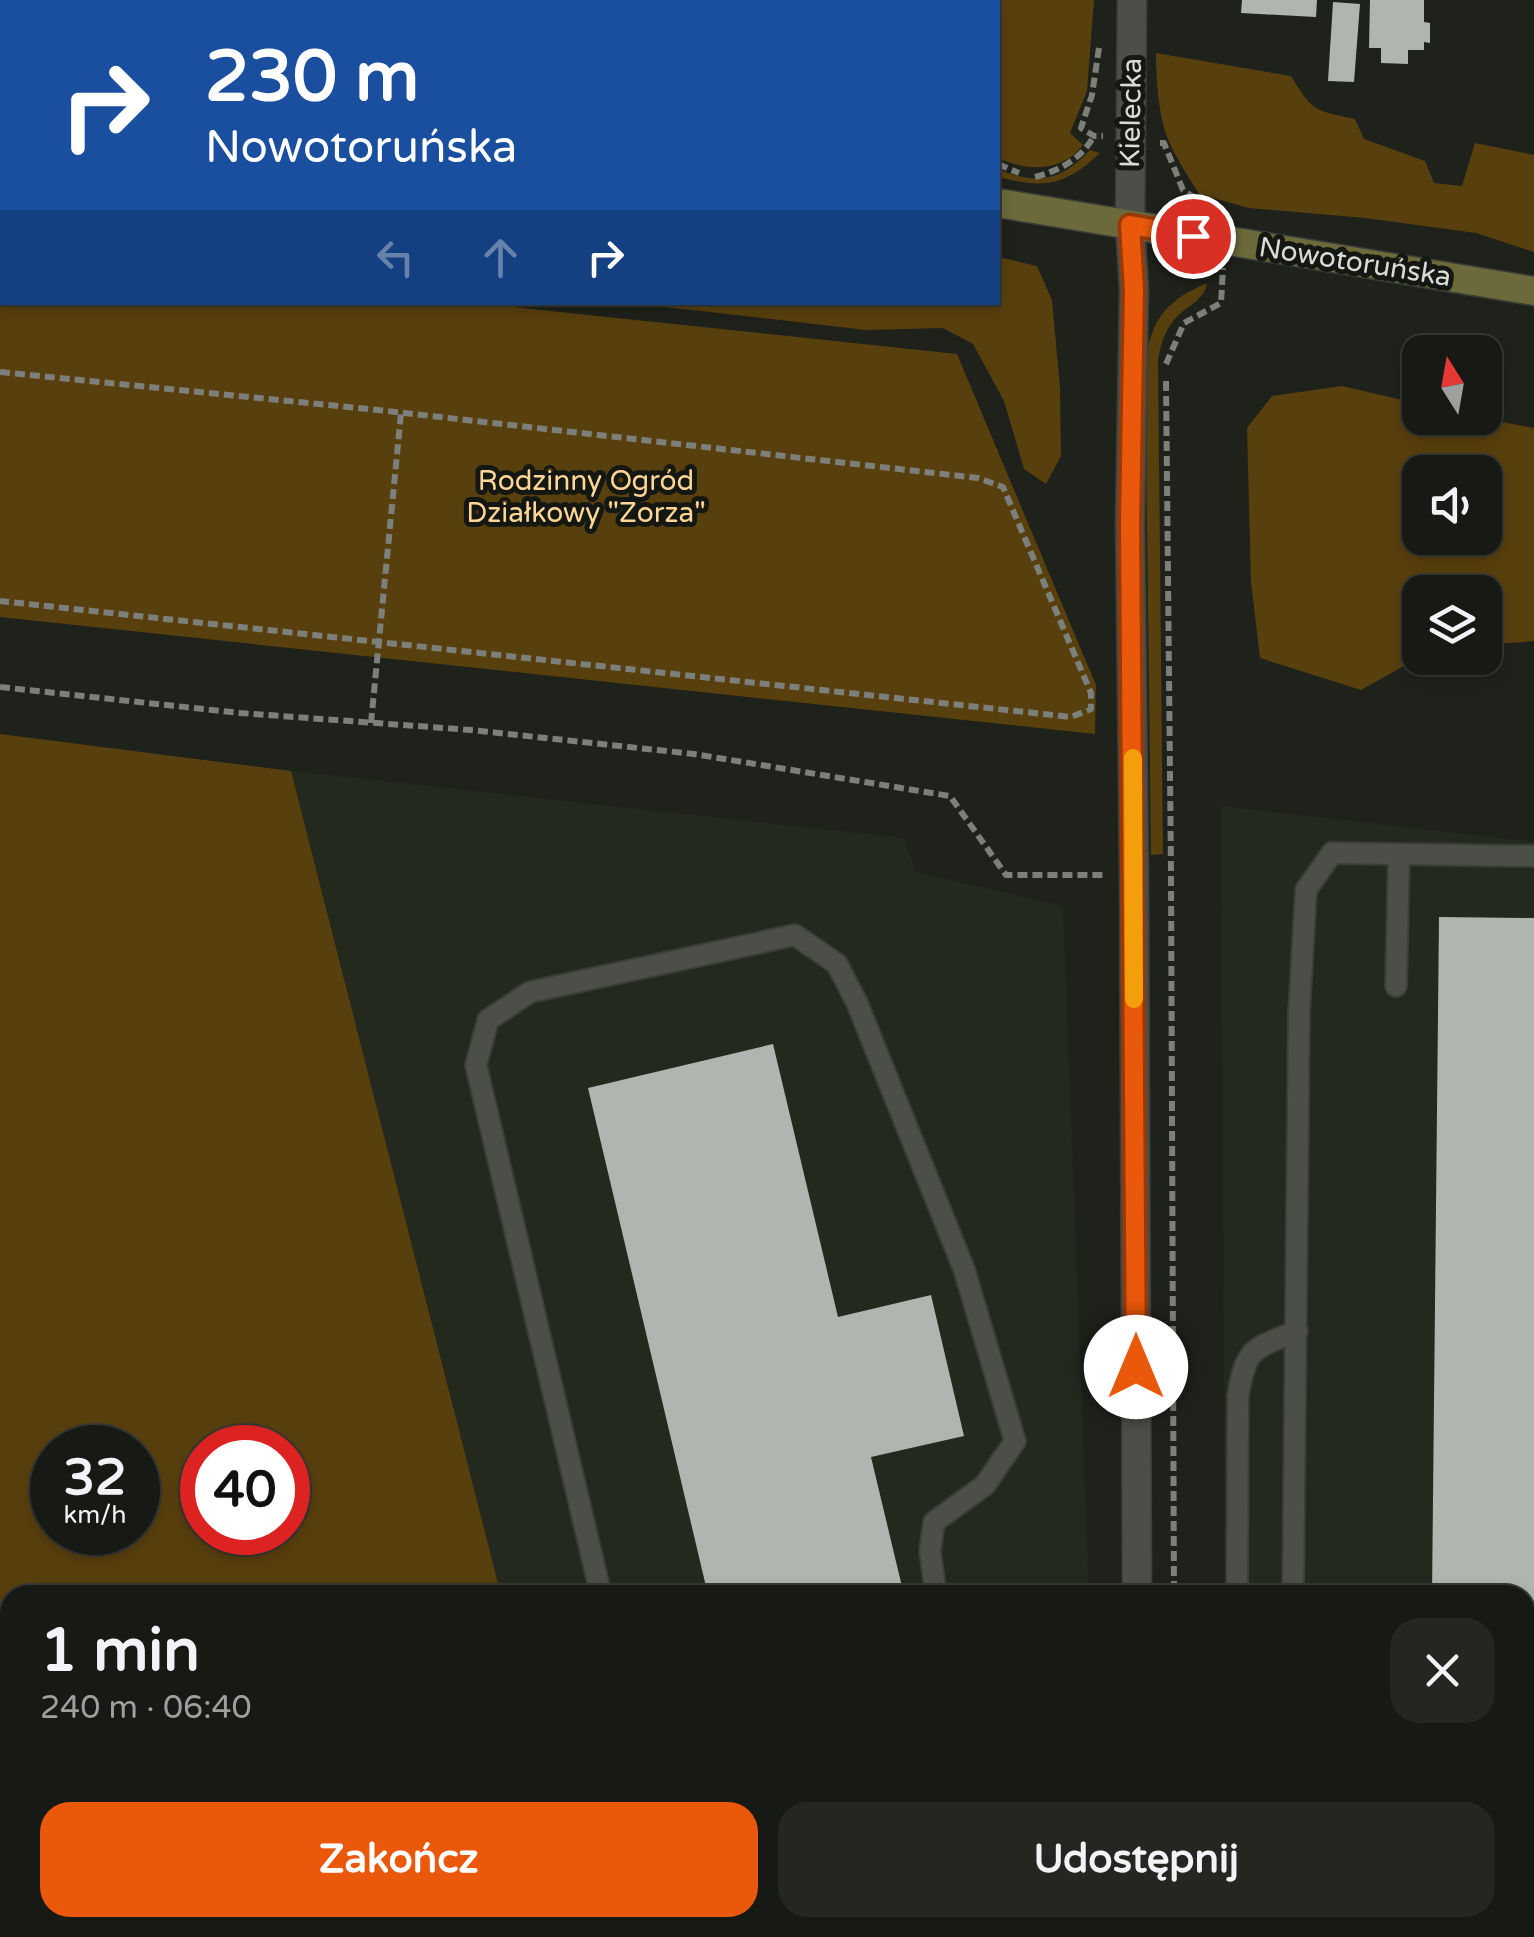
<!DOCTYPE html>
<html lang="pl">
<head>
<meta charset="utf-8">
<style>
	:root { --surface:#171914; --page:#242622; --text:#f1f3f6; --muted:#9ea0a0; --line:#363834; --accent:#ea580c }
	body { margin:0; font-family:"Varela Round",sans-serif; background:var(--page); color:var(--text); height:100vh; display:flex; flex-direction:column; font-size:38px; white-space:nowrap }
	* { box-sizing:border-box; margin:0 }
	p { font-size:32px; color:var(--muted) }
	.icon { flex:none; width:55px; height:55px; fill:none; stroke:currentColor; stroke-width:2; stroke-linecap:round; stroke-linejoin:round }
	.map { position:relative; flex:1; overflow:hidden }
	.sheet { position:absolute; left:0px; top:1585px; width:1535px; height:352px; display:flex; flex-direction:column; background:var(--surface); border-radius:30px 30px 0 0; box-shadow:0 5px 15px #0003,0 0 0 2px var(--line) }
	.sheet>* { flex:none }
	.guide { position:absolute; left:0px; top:0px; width:1000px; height:305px; box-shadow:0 5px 15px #0003,0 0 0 2px var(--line); background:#1a4fa0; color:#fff; overflow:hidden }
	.needle { width:65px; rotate:349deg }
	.controls { position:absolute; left:1402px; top:335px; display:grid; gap:20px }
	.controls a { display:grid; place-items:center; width:100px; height:100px; border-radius:20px; background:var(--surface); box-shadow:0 5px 15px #0003,0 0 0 2px var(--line); font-size:50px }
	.speed { position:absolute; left:30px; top:1425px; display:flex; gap:20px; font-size:50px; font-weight:700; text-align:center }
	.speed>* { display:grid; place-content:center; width:130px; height:130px; border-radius:50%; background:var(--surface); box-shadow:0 5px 15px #0003,0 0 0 2px var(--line); line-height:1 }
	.speed small { font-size:25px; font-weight:400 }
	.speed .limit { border:15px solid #d22; background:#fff; color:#111 }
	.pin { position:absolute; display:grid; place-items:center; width:85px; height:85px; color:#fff; margin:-42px; border:5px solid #fff; border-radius:50%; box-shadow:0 2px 10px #0007 }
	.me { position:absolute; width:110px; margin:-55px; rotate:0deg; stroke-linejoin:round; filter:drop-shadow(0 0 8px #0008) }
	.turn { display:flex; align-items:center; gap:35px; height:210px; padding:0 40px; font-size:45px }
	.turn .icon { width:130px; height:130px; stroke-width:2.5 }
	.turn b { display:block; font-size:70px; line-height:85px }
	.lanes { display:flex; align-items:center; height:95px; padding:0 40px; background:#0003; justify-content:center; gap:50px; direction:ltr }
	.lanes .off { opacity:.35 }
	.round { display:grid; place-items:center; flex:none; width:105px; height:105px; border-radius:30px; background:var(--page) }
	.head { display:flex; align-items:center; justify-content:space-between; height:170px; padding:0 40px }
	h1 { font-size:60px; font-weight:700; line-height:75px }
	.cta { display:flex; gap:20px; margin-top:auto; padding:20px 40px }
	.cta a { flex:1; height:115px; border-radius:30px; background:var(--accent); color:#fff; font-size:40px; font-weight:700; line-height:115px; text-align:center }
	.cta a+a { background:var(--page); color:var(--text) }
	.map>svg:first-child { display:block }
	.built { fill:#24291e }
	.green { fill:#583f0e; fill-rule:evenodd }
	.building { fill:#afb6b0 }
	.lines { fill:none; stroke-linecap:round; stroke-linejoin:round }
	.service-casing { stroke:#3b3d38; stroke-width:24 }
	.tertiary-casing { stroke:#3b3d38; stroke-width:31 }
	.secondary-casing { stroke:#3b3d38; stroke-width:31 }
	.path { stroke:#7d7f7a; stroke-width:6; stroke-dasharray:10 5; stroke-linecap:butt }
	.service { stroke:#4c4f48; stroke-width:20 }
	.tertiary { stroke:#4c4f48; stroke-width:28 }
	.secondary { stroke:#6c6a3b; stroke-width:28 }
	.route-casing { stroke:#983908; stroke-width:25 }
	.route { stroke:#ea580c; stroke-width:18 }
	.slow { stroke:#f59e0b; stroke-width:18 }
	.labels { text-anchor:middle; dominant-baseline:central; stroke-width:10; stroke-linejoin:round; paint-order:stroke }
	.street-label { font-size:28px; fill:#d9dbd7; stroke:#151812 }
	.park-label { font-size:28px; fill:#fed695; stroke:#151812 }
</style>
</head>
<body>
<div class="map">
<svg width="1534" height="1937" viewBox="0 0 1534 1937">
	<rect width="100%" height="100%" fill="#1f211b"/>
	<g class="built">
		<polygon points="291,771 904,838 916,872 1063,906 1089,1595 501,1595"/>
		<polygon points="1221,806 1534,842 1534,1937 1219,1937 1219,1928 1525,1928 1525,1595 1225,1595"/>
	</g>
	<g class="green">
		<path d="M248 0H1094L1087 91 1070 133 1083 145C1062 173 1026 171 998 158V2H247Z"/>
		<path d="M1156 53 1291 76C1313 112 1314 110 1355 119L1364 139 1425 161 1434 183 1462 186 1475 143 1534 155V252L1476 233 1365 218 1249 208 1199 194C1187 174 1172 153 1165 131 1158 107 1156 78 1156 53Z"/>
		<path d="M1090 150 1100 153C1065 186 1044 189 998 177V169C1036 185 1060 182 1090 150Z"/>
		<polygon points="0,252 2,252 2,302 475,303 957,354 1096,685 1095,734 0,617"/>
		<polygon points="998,257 1037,266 1052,300 1060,388 1061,456 1046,484 1024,469 1004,401 973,344 943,328 866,330 630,303 998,302"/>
		<path d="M1207 283C1204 302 1185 306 1174 320 1164 332 1161 345 1158 359L1163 854 1151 855 1145 361C1153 317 1166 301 1207 283Z"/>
		<path d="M1342 386 1420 404V418H1480L1534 428V641L1485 645V592H1420V657L1361 690 1260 658 1251 582 1247 428 1272 396ZM1485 472V538H1420V472Z"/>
		<path d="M0 734 291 771 501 1595H10V1928H307L270 1937H0ZM52 1448H138V1532H52ZM202 1448H288V1532H202Z"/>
	</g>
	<g class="building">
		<polygon points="1242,0 1317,0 1316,17 1241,13"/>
		<polygon points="1370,0 1424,0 1424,22 1430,23 1430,43 1424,42 1424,50 1408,50 1408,64 1381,63 1381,48 1369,48"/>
		<polygon points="1333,2 1360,4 1354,82 1328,81"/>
		<polygon points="1439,917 1534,918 1534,1937 1428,1937 1428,1928 1525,1928 1525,1595 1432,1595"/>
		<polygon points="773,1044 838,1317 931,1295 964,1436 871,1457 904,1595 708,1595 588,1088"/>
	</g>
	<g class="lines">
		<defs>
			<g id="service">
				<polyline points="1396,986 1399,854"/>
				<polyline points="601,1595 476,1065 488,1020 530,992 795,935 837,964 857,1003 964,1269 1015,1441 985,1485 934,1522 930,1551 936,1595"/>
				<path d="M1237 1595 1238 1396C1246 1347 1253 1349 1297 1331"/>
				<polyline points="1293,1595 1299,1013 1306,890 1332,853 1534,856"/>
				<polyline points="395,1937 426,1928"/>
				<polyline points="863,1937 886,1931 938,1937"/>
				<polyline points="985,1937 994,1928"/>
				<polyline points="1288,1937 1288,1928"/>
			</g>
			<g id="tertiary">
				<polyline points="1132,0 1130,225 1134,289 1130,523 1134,873 1137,1595"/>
				<polyline points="1137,1937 1137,1928"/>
			</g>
			<g id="secondary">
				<polyline points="0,21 2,22"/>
				<polyline points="998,203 1534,291"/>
			</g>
		</defs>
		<use href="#service" class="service-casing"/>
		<use href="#tertiary" class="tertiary-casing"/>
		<use href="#secondary" class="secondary-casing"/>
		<g class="path">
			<polyline points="224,2 228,0"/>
			<polyline points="1099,48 1092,95 1081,128 1094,136 1103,136"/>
			<polyline points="1160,143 1164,143 1183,190 1198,200 1212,205"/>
			<polyline points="998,164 1019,173"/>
			<path d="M1035 177C1061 170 1081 159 1094 136"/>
			<polyline points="1166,364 1184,323 1221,303 1223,268"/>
			<polyline points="0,372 378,410 978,478 1003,487 1091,693 1091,709 1071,717 0,601"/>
			<polyline points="1166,381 1171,871 1174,1595"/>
			<polyline points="0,687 240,713 471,730 694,754 950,796 1006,875 1106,875"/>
			<polyline points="371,723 401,413"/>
		</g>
		<use href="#service" class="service"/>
		<use href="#tertiary" class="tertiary"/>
		<use href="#secondary" class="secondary"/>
	</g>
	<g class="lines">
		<defs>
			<polyline id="route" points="1136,1367 1130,523 1134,289 1130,225 1193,236"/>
		</defs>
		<use href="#route" class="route-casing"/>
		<use href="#route" class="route"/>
		<polyline class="slow" points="1133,758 1134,999"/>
	</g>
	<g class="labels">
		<g class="street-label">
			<text transform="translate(1131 113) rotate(-89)">Kielecka</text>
			<text transform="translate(1355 262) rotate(9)">Nowotoruńska</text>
		</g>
		<g class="park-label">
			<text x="586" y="481">Rodzinny Ogród<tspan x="586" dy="32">Działkowy "Zorza"</tspan></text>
		</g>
	</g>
</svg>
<div class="controls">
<a><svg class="needle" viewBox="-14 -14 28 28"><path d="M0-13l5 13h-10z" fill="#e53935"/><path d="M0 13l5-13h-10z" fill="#9ea0a0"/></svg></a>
<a><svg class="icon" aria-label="sound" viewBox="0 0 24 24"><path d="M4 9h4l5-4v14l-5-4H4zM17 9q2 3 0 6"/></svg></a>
<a><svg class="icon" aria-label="layers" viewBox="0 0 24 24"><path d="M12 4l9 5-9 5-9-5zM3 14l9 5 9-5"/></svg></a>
</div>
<div class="speed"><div>32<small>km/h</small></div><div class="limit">40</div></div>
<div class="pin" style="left:1193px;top:236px;background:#d93025"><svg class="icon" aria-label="arrive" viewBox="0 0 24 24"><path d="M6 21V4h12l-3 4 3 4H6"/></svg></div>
<svg class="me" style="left:1136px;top:1367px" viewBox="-20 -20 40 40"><circle r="19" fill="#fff"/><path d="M0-13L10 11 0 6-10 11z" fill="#ea580c"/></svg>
<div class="guide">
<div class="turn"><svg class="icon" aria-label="right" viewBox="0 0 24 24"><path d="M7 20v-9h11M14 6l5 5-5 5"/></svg><div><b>230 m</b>Nowotoruńska</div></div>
<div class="lanes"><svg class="icon off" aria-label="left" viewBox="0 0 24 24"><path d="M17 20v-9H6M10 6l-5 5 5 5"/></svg><svg class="icon off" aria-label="ahead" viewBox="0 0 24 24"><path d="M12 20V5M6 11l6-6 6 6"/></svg><svg class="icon" aria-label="right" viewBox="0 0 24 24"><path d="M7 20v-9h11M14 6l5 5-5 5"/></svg></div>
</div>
<section class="sheet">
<div class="head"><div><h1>1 min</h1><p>240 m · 06:40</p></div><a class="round"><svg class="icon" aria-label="close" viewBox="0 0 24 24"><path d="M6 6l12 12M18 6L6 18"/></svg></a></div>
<div class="cta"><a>Zakończ</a><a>Udostępnij</a></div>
</section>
</div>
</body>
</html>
